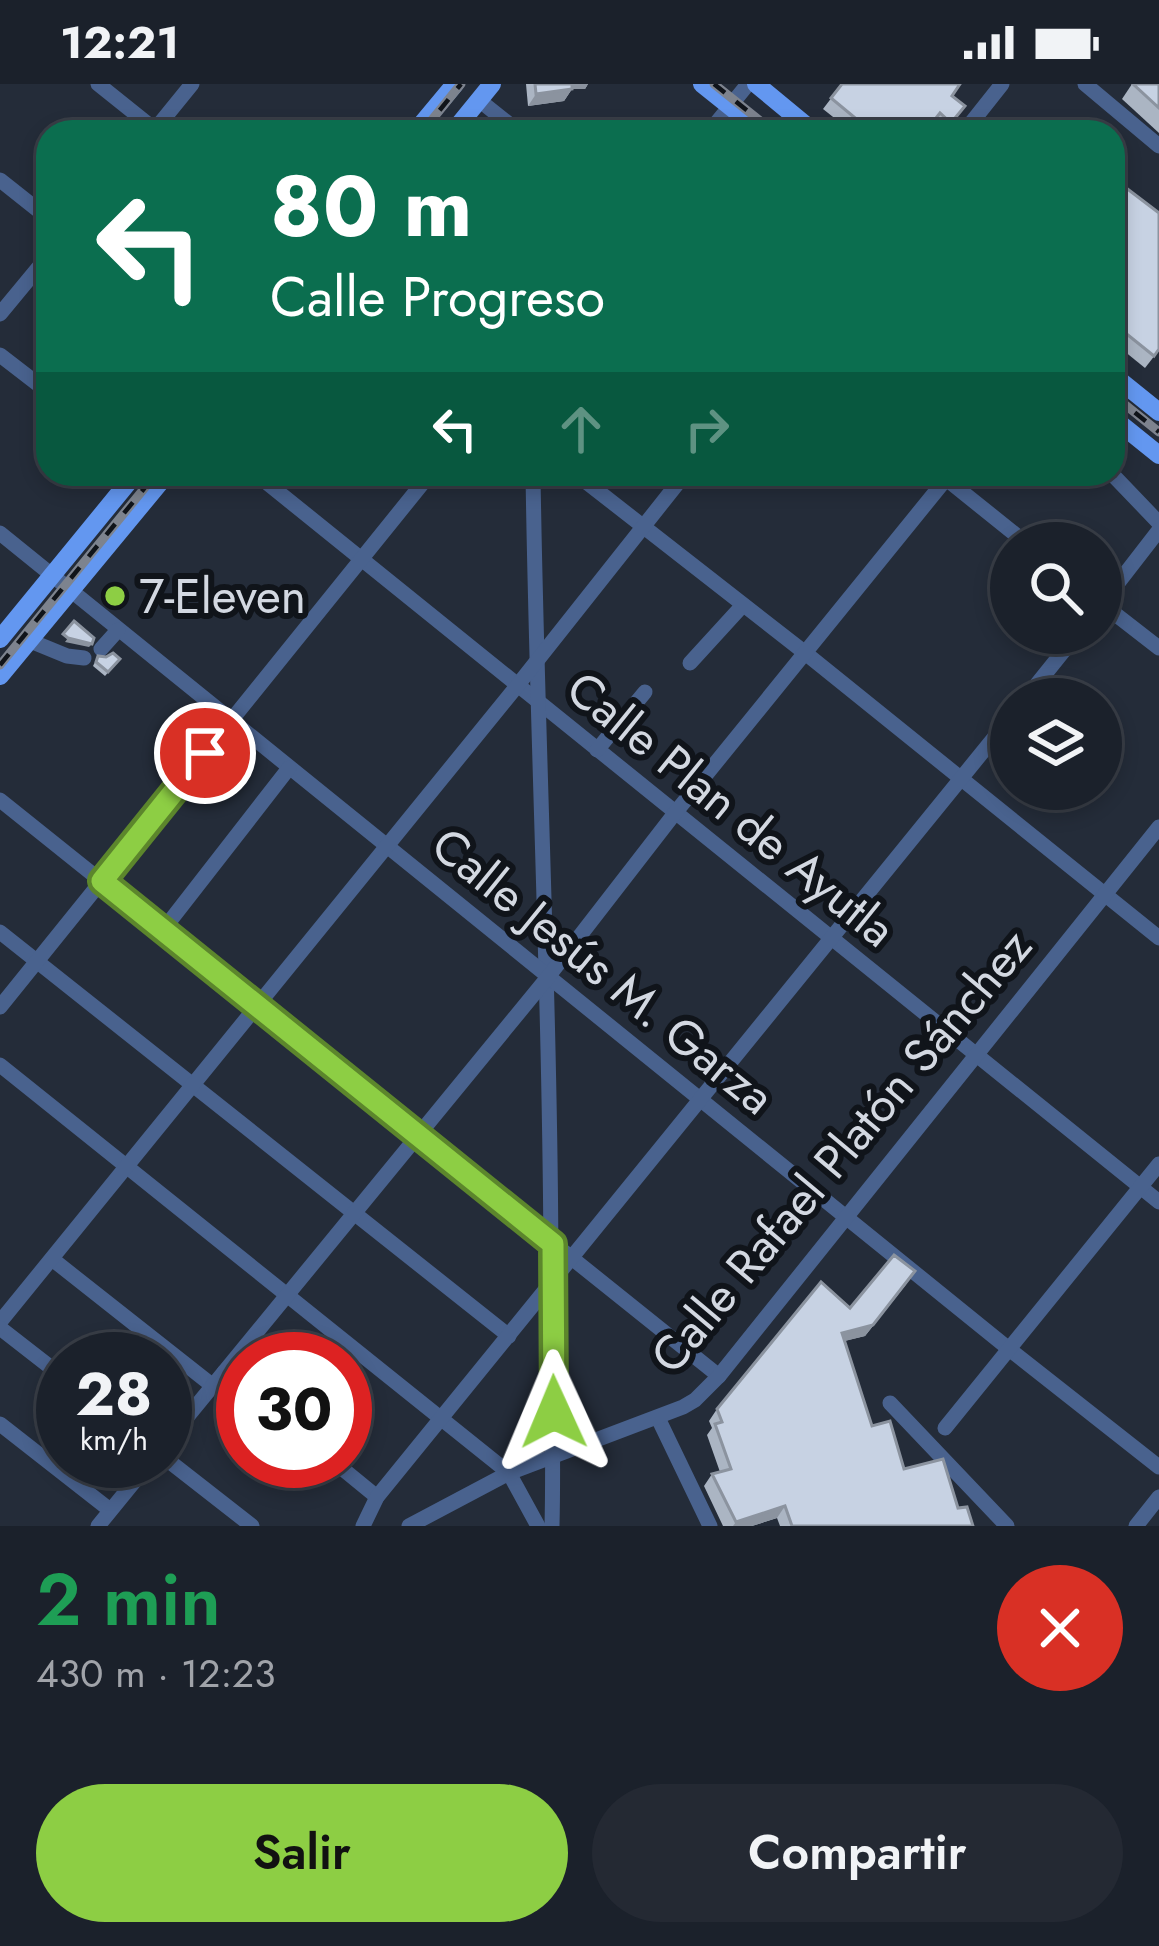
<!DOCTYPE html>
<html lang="es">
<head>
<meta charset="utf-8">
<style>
	:root { --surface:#1b212b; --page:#242933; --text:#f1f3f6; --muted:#a0a3a9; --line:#393e47; --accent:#8dce44 }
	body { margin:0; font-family:Jost,sans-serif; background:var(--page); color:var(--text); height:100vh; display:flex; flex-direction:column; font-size:45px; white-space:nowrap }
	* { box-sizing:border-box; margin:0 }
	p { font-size:39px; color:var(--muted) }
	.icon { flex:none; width:66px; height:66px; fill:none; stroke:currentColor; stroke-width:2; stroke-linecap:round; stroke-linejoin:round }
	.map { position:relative; height:1442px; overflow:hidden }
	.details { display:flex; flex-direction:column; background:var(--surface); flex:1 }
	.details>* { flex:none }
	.banner { position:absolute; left:36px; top:36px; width:1089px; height:366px; border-radius:36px; box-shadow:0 6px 18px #0003,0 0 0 3px var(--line); background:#0b6e4f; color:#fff; overflow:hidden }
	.controls { position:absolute; left:990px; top:438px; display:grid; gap:24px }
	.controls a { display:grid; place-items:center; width:132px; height:132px; border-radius:50%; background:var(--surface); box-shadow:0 6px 18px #0003,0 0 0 3px var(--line); font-size:60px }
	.speed { position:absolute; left:36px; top:1248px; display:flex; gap:24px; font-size:60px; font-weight:700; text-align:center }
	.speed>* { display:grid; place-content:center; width:156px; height:156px; border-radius:50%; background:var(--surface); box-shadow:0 6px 18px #0003,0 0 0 3px var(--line); line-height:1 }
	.speed small { font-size:30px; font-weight:400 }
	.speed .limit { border:18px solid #d22; background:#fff; color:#111 }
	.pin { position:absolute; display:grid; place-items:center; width:102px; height:102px; color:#fff; margin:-51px; border:6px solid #fff; border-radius:50%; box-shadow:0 3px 12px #0007 }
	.me { position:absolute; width:132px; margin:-66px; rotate:359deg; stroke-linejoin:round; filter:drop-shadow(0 0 9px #0008) }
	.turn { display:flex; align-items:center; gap:42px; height:252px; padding:0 36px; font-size:54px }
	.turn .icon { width:156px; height:156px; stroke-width:2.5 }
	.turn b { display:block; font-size:84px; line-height:102px }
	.lanes { display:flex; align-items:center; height:114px; padding:0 36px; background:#0003; justify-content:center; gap:60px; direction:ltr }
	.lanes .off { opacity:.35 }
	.round { display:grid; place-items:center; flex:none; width:126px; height:126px; border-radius:63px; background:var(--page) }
	.summary { display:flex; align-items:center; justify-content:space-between; height:204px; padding:0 36px }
	h1 { font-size:72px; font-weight:600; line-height:90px; color:#1e9e55 }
	.action { display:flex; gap:24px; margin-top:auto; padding:24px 36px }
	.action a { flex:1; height:138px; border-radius:72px; background:var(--accent); color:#111; font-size:48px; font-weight:600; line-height:138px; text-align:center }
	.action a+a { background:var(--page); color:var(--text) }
	.status { display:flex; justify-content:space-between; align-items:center; height:84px; padding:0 60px; background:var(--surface); direction:ltr }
	.status svg { height:33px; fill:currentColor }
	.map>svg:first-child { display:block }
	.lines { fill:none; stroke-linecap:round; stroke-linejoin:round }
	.minor { stroke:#49628e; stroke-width:15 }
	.major { stroke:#6397f0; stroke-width:18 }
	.rail-casing { stroke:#7d838e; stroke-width:9 }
	.rail { stroke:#10141a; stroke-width:4.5; stroke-dasharray:14; stroke-linecap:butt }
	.wall { fill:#abb5c3 }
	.shaded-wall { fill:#8b939f }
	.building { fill:#c7d2e3; stroke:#8b939f; stroke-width:3 }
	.route-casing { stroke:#5c862c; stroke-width:30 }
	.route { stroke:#8dce44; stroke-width:21 }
	.poi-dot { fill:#8dce44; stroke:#10141a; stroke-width:4.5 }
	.labels { text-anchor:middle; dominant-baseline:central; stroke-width:12; stroke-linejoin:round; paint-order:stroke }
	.poi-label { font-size:48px; fill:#d3d8e1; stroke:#10141a; text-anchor:start }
	.street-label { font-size:48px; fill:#d3d8e1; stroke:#10141a }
</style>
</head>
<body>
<div class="status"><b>12:21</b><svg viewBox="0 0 49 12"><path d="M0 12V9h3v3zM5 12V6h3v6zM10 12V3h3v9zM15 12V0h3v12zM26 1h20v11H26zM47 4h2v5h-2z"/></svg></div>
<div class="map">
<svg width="1159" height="1442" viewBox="0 0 1159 1442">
	<rect width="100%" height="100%" fill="#242c39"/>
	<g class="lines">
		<g class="minor">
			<polyline points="98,0 158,48"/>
			<polyline points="1085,0 1159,62"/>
			<polyline points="479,16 519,48"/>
			<polyline points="153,48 192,0"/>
			<polyline points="709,48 748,0"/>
			<polyline points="964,48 1002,0"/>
			<polyline points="0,96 48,134"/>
			<polyline points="0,230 48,172"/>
			<polyline points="0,271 48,308"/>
			<polyline points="256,390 1159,1118"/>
			<path d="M533 390C537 661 551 933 551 1204 551 1284 554 1363 552 1442"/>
			<polyline points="576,390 804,568 1159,854"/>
			<polyline points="940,390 1026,459"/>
			<polyline points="1112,390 1159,439"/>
			<polyline points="0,449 1009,1265 1159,1383"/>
			<polyline points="1101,519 1159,564"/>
			<polyline points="1101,521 1159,446"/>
			<polyline points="28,556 67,572 84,574"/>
			<polyline points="101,565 118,546"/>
			<polyline points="690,579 743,521"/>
			<polyline points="1025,615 1078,549"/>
			<polyline points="597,666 645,608"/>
			<polyline points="0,716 719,1292"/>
			<polyline points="163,846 289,684"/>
			<polyline points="0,848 509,1252"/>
			<polyline points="0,923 430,390"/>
			<polyline points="0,981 509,1389 538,1442"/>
			<polyline points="52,1175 213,1302"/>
			<polyline points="0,1238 517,602 685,390"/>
			<polyline points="0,1244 63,1293"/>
			<polyline points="224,1288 243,1304"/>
			<polyline points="890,1319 1007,1442"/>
			<polyline points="658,1334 710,1442"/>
			<polyline points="0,1340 110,1426"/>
			<polyline points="945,1344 1159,1080"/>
			<polyline points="165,1360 548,893 675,729 950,390"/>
			<polyline points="165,1374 252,1442"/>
			<polyline points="333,1377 377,1413"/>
			<polyline points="98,1442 151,1377"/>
			<polyline points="363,1442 377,1413 1011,633"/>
			<polyline points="409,1442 509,1389 683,1323 695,1316 719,1292 1159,743"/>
			<polyline points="1136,1442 1159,1413"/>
		</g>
		<g class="major">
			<polyline points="702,0 762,48"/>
			<polyline points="756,0 814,48"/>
			<polyline points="415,48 455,0"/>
			<polyline points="453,48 492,0"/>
			<polyline points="1113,291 1159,328"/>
			<polyline points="1113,334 1159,371"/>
			<polyline points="0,555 135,390"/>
			<polyline points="0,592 167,390"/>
		</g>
		<defs>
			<g id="rail">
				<polyline points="714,0 774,48"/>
				<polyline points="422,48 461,0"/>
				<polyline points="1113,311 1159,348"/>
				<polyline points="0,581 156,390"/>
			</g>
		</defs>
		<use href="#rail" class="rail-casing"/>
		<use href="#rail" class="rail"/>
	</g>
	<g class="wall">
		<polygon points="526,0 588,0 585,5 572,5 564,17 528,22"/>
		<polygon points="842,0 952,12 965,22 946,48 942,48 932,39 926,48 852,48 823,25"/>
		<polygon points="1132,0 1159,0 1159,49 1122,15"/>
		<polygon points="1113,94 1159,266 1145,284 1113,258"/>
		<polygon points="98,572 120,575 105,592 93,582"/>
		<polygon points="907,1199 865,1252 844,1257 872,1342 904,1385 958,1424 973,1442 780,1442 777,1434 752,1442 723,1442 704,1402 712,1390 720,1388 707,1351 712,1344 709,1337 717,1325 850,1224"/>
	</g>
	<g class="shaded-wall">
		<polygon points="568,0 588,0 585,5 572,5 564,17 528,22 536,10"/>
		<polygon points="68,554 92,560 89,563 65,558"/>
		<polygon points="907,1199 865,1252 833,1260 842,1249"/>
		<polygon points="785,1422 777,1434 752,1442 733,1442 736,1438"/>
	</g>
	<g class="building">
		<polygon points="535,0 572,0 572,5 536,10"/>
		<polygon points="842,0 960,0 952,12 965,22 951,39 940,29 925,48 872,48 831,14"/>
		<polygon points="1133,0 1159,0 1159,24"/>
		<polygon points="1113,94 1159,129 1159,265 1154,272 1113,239"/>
		<polygon points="74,537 94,554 92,560 68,554 63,550"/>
		<polygon points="113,569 120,575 108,588 96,578 98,572 106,573"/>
		<polygon points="894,1171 915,1187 873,1241 842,1249 872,1342 890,1337 904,1385 943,1375 958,1424 967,1423 973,1442 792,1442 785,1422 736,1438 712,1390 731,1385 715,1340 722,1338 717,1325 821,1198 850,1224"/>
	</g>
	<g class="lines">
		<defs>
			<polyline id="route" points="205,669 102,797 553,1160 554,1328"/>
		</defs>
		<use href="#route" class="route-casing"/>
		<use href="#route" class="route"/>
	</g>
	<circle class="poi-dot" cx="115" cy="512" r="12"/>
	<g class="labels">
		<g class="poi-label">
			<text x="139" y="512">7-Eleven</text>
		</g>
		<g class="street-label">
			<text transform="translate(731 725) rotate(39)">Calle Plan de Ayutla</text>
			<text transform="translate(603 887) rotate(39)">Calle Jesús M. Garza</text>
			<text transform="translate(841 1067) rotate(-50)">Calle Rafael Platón Sánchez</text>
		</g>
	</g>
</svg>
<div class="controls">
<a><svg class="icon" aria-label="search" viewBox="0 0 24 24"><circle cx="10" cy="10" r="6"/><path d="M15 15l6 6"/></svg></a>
<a><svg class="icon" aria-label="layers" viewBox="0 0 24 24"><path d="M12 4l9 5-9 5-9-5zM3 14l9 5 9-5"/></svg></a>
</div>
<div class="speed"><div>28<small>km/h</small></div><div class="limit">30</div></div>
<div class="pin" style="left:205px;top:669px;background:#d93025"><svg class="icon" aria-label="arrive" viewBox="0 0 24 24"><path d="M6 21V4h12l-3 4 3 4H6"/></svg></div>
<svg class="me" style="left:554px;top:1328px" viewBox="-20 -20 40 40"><path d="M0-17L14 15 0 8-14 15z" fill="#8dce44" stroke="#fff" stroke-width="4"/></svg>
<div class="banner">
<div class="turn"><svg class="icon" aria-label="left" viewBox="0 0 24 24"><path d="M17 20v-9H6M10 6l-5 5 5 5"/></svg><div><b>80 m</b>Calle Progreso</div></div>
<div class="lanes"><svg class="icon" aria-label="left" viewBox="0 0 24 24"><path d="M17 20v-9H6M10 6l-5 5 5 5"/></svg><svg class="icon off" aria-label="ahead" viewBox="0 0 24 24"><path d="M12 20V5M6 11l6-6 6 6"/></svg><svg class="icon off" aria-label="right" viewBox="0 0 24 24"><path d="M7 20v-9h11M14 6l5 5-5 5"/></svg></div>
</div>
</div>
<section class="details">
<div class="summary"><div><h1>2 min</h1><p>430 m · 12:23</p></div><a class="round" style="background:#d93025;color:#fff"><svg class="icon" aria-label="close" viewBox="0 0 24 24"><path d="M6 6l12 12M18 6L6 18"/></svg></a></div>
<div class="action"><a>Salir</a><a>Compartir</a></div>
</section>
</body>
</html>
